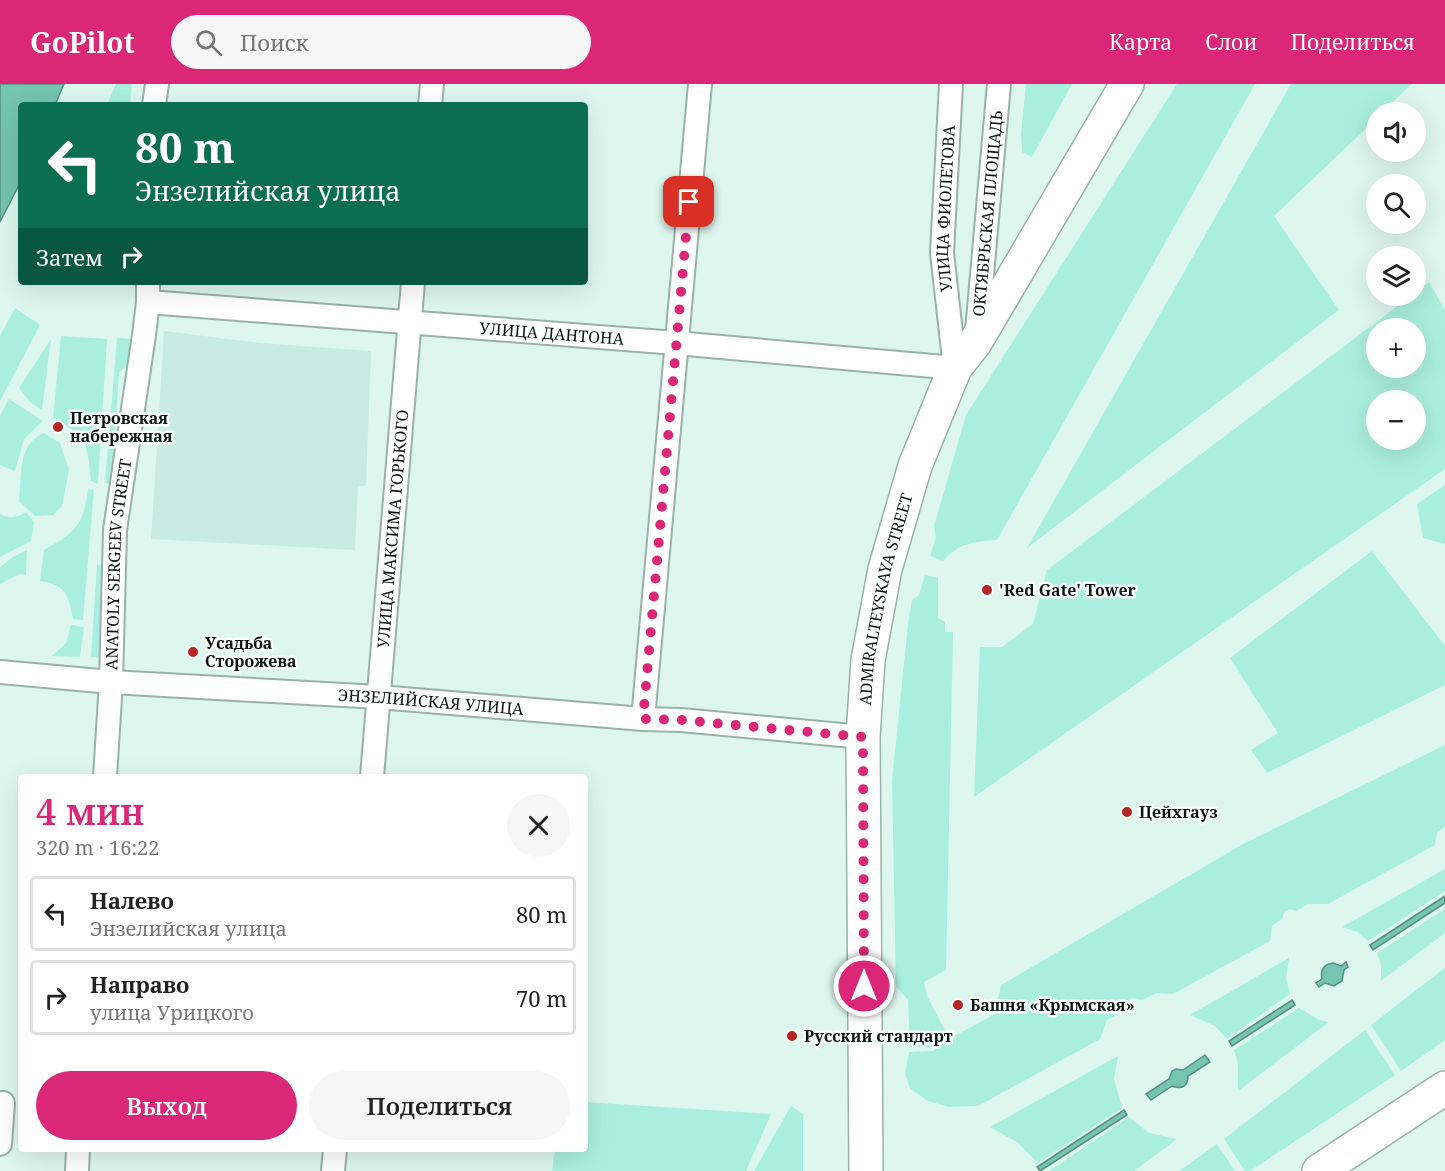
<!DOCTYPE html>
<html lang="ru">
<head>
<meta charset="utf-8">
<style>
	:root { --surface:#fff; --page:#f6f6f6; --text:#222; --muted:#767676; --line:#e0e0e0; --accent:#db2777 }
	body { margin:0; font-family:"Noto Serif",serif; background:var(--page); color:var(--text); height:100vh; display:flex; flex-direction:column; font-size:22px; white-space:nowrap }
	* { box-sizing:border-box; margin:0 }
	p { font-size:20px; color:var(--muted) }
	.icon { flex:none; width:33px; height:33px; fill:none; stroke:currentColor; stroke-width:2; stroke-linecap:round; stroke-linejoin:round }
	.map { position:relative; flex:1; overflow:hidden }
	.sheet { position:absolute; left:18px; top:690px; width:570px; height:378px; display:flex; flex-direction:column; background:var(--surface); border-radius:6px; box-shadow:0 6px 24px #0002 }
	.sheet>* { flex:none }
	.top-card { position:absolute; left:18px; top:18px; width:570px; height:183px; border-radius:6px; box-shadow:0 6px 24px #0002; background:#0b6e4f; color:#fff; overflow:hidden }
	.buttons { position:absolute; left:1366px; top:18px; display:grid; gap:12px }
	.buttons a { display:grid; place-items:center; width:60px; height:60px; border-radius:50%; background:var(--surface); box-shadow:0 6px 24px #0002; font-size:30px }
	.pin { position:absolute; display:grid; place-items:center; width:51px; height:51px; color:#fff; margin:-26px; border-radius:12px; box-shadow:0 3px 9px #0006 }
	.me { position:absolute; width:66px; margin:-33px; rotate:0deg; stroke-linejoin:round; filter:drop-shadow(0 0 4px #0008) }
	.turn { display:flex; align-items:center; gap:21px; height:126px; padding:0 18px; font-size:27px }
	.turn .icon { width:78px; height:78px; stroke-width:2.5 }
	.turn b { display:block; font-size:42px; line-height:51px }
	.then { display:flex; align-items:center; height:57px; padding:0 18px; background:#0003; gap:12px; font-size:22px }
	.round { display:grid; place-items:center; flex:none; width:63px; height:63px; border-radius:32px; background:var(--page) }
	.summary { display:flex; align-items:center; justify-content:space-between; height:102px; padding:0 18px }
	h1 { font-size:36px; font-weight:600; line-height:45px; color:var(--accent) }
	.action { display:flex; gap:12px; margin-top:auto; padding:12px 18px }
	.action a { flex:1; height:69px; border-radius:36px; background:var(--accent); color:#fff; font-size:24px; font-weight:600; line-height:69px; text-align:center }
	.action a+a { background:var(--page); color:var(--text) }
	ul { padding:0; list-style:none }
	li { display:flex; align-items:center; gap:18px; height:75px; margin:0 12px 9px; padding:0 6px; border:3px solid var(--line); border-radius:6px }
	li div { flex:1 }
	li b { display:block; font-size:22px }
	li em { font-style:normal }
	header { display:flex; align-items:center; gap:36px; box-sizing:border-box; height:84px; padding:0 30px; background:var(--accent); color:#fff }
	header strong { font-size:28px }
	nav { display:flex; gap:33px; margin-inline-start:auto; font-size:21px }
	.search { width:420px; height:54px; background:var(--page); display:flex; align-items:center; gap:15px; box-sizing:border-box; padding:0 21px; border-radius:33px; color:var(--muted); font-size:22px }
	.map>svg:first-child { display:block }
	.built { fill:#c8ebe1 }
	.green { fill:#aaefdd; fill-rule:evenodd }
	.water { fill:#75c5b1; stroke:#569082; stroke-width:1.5 }
	.lines { fill:none; stroke-linecap:round; stroke-linejoin:round }
	.street-casing { stroke:#98b1a9; stroke-width:26 }
	.secondary-casing { stroke:#98b1a9; stroke-width:36 }
	.street { stroke:#fff; stroke-width:22 }
	.secondary { stroke:#fff; stroke-width:33 }
	.route { stroke:#db2777; stroke-width:10; stroke-dasharray:0 18 }
	.poi-dot { fill:#b62627; stroke:#f9fffd; stroke-width:2 }
	.labels { text-anchor:middle; dominant-baseline:central; stroke-width:5; stroke-linejoin:round; paint-order:stroke }
	.street-label { font-size:16px; fill:#0d1613; stroke:#f9fffd }
	.poi-label { font-size:16px; font-weight:bold; fill:#0d1613; stroke:#f9fffd; text-anchor:start }
</style>
</head>
<body>
<header>
<strong>GoPilot</strong>
<div class="search"><svg class="icon" aria-label="search" viewBox="0 0 24 24"><circle cx="10" cy="10" r="6"/><path d="M15 15l6 6"/></svg>Поиск</div>
<nav><a>Карта</a><a>Слои</a><a>Поделиться</a></nav>
</header>
<div class="map">
<svg width="1445" height="1087" viewBox="0 0 1445 1087">
	<rect width="100%" height="100%" fill="#ddf7ef"/>
	<polygon class="built" points="164,247 261,259 371,267 366,402 358,402 355,466 151,455"/>
	<g class="green">
		<polygon points="116,0 132,0 130,21 107,21"/>
		<polygon points="1026,0 1072,0 1032,73 1022,68 1021,50"/>
		<path d="M1177 0H1255L997 456C975 457 959 459 943 477L930 472 936 453 934 442 966 331Z"/>
		<polygon points="1291,0 1412,0 1382,28 1377,28 1377,34 1274,132 1339,226 1027,464"/>
		<path d="M1429 198 1445 226V385L974 713 980 563H1002L1033 540 1047 486 1411 212H1416V208ZM1377 244H1416V284H1377ZM1377 316H1416V356H1377Z"/>
		<polygon points="15,224 40,241 0,317 0,252"/>
		<path d="M61 252 107 255 98 400 91 397C88 361 87 352 53 334Z"/>
		<polygon points="117,254 133,255 132,279 119,288 112,399 105,399"/>
		<polygon points="51,255 42,326 30,318 19,304"/>
		<polygon points="9,315 43,337 24,355 15,387 0,381 0,332"/>
		<path d="M44 349 60 359 69 386 62 422 53 431 35 432 19 417C22 392 17 360 44 349Z"/>
		<polygon points="1445,401 1445,460 1423,454 1417,420"/>
		<path d="M94 405 83 536 73 535C68 510 66 501 40 497L44 466C76 448 83 442 88 406Z"/>
		<path d="M26 428 34 438 31 457 0 473V430C9 435 16 434 26 428Z"/>
		<polygon points="27,466 26,491 19,490 0,500 0,483 13,473"/>
		<polygon points="1372,467 1445,562 1445,601 1267,689 1251,666 1278,649 1230,574"/>
		<polygon points="97,481 106,481 101,544 108,549 108,575 91,573"/>
		<polygon points="925,491 938,494 938,534 945,538 945,548 953,548 946,886 924,898 927,912 948,952 933,963 910,963 908,916 896,902 892,697 908,540 912,516 919,511"/>
		<polygon points="71,541 84,543 80,573 52,572 66,559"/>
		<polygon points="1445,661 1445,743 1437,748 1435,761 1328,820 1308,820 1296,827 1290,825 1284,828 1282,835 1272,842 1270,857 1173,910 1157,909 1142,916 1132,914 1122,919 1120,929 1107,936 1100,955 978,1022 949,1023 928,1017 910,1004 905,990 909,968 933,967 947,956 995,930 1001,901 1245,759"/>
		<polygon points="1445,785 1445,807 1368,857 1357,848 1342,843"/>
		<polygon points="1445,825 1445,849 1381,897 1381,882 1377,869"/>
		<polygon points="1289,874 1286,894 1290,910 1227,955 1215,942 1190,931"/>
		<polygon points="1445,884 1445,956 1401,987 1371,941"/>
		<polygon points="1299,924 1319,936 1329,938 1238,1007 1238,980 1234,966"/>
		<polygon points="1365,946 1395,991 1250,1087 1245,1087 1224,1055"/>
		<polygon points="1118,972 1114,995 1122,1024 1038,1079 1018,1059 990,1043"/>
		<polygon points="585,1018 771,1030 746,1087 552,1087 555,1065 585,1065"/>
		<polygon points="791,1022 803,1030 803,1087 754,1087"/>
		<polygon points="1129,1033 1149,1049 1177,1055 1134,1087 1049,1087"/>
		<polygon points="1217,1060 1235,1087 1179,1087"/>
	</g>
	<g class="water">
		<polygon points="0,0 64,0 55,21 21,21 21,97 0,138"/>
		<polygon points="1445,812 1445,819 1373,866 1370,861"/>
		<path d="M1346 878 1348 883 1344 886 1342 897 1334 902 1325 899 1319 903 1316 899 1322 895C1320 886 1324 880 1333 879L1341 882Z"/>
		<polygon points="1292,916 1295,921 1232,962 1229,957"/>
		<path d="M1205 971 1210 978 1188 992C1188 1002 1182 1006 1172 1002L1151 1016 1146 1010 1169 995 1172 987 1176 985 1183 986Z"/>
		<polygon points="1124,1026 1127,1031 1040,1087 1037,1083"/>
	</g>
	<g class="lines">
		<defs>
			<g id="street">
				<polyline points="154,21 157,0"/>
				<polyline points="430,21 432,0"/>
				<path id="s1" d="M148 218 676 259 955 284 942 169 951 0"/>
				<path id="s2" d="M977 247 999 0"/>
				<path id="s3" d="M0 588 111 598 379 613 643 635 681 636 863 653"/>
				<polyline points="643,635 700,0"/>
				<path id="s4" d="M105 693 111 598 115 446 144 251 148 218V198"/>
				<path id="s5" d="M372 693 413 198"/>
				<polyline points="0,1060 3,1019"/>
				<polyline points="77,1087 78,1065"/>
				<polyline points="333,1087 335,1065"/>
			</g>
			<g id="secondary">
				<path id="s6" d="M866 1087 863 653 868 576 885 485 915 382 955 284 976 257 1127 0"/>
				<polyline points="1319,1087 1445,1004"/>
			</g>
		</defs>
		<use href="#street" class="street-casing"/>
		<use href="#secondary" class="secondary-casing"/>
		<use href="#street" class="street"/>
		<use href="#secondary" class="secondary"/>
	</g>
	<g class="lines">
		<polyline class="route" points="689,118 643,635 681,636 863,653 864,902"/>
	</g>
	<g class="poi-dot">
		<circle cx="58" cy="343" r="6"/>
		<circle cx="987" cy="506" r="6"/>
		<circle cx="193" cy="568" r="6"/>
		<circle cx="1127" cy="728" r="6"/>
		<circle cx="958" cy="921" r="6"/>
		<circle cx="792" cy="952" r="6"/>
	</g>
	<g class="labels">
		<g class="street-label">
			<text stroke="none"><textPath href="#s1" startOffset="970">УЛИЦА ФИОЛЕТОВА</textPath></text>
			<text stroke="none"><textPath href="#s2" startOffset="118">ОКТЯБРЬСКАЯ ПЛОЩАДЬ</textPath></text>
			<text stroke="none"><textPath href="#s1" startOffset="405">УЛИЦА ДАНТОНА</textPath></text>
			<text stroke="none"><textPath href="#s5" startOffset="249">УЛИЦА МАКСИМА ГОРЬКОГО</textPath></text>
			<text stroke="none"><textPath href="#s4" startOffset="213">ANATOLY SERGEEV STREET</textPath></text>
			<text stroke="none"><textPath href="#s6" startOffset="574">ADMIRALTEYSKAYA STREET</textPath></text>
			<text stroke="none"><textPath href="#s3" startOffset="432">ЭНЗЕЛИЙСКАЯ УЛИЦА</textPath></text>
		</g>
		<g class="poi-label">
			<text x="70" y="334">Петровская<tspan x="70" dy="18">набережная</tspan></text>
			<text x="999" y="506">'Red Gate' Tower</text>
			<text x="205" y="559">Усадьба<tspan x="205" dy="18">Сторожева</tspan></text>
			<text x="1139" y="728">Цейхгауз</text>
			<text x="970" y="921">Башня «Крымская»</text>
			<text x="804" y="952">Русский стандарт</text>
		</g>
	</g>
</svg>
<div class="buttons">
<a><svg class="icon" aria-label="sound" viewBox="0 0 24 24"><path d="M4 9h4l5-4v14l-5-4H4zM17 9q2 3 0 6"/></svg></a>
<a><svg class="icon" aria-label="search" viewBox="0 0 24 24"><circle cx="10" cy="10" r="6"/><path d="M15 15l6 6"/></svg></a>
<a><svg class="icon" aria-label="layers" viewBox="0 0 24 24"><path d="M12 4l9 5-9 5-9-5zM3 14l9 5 9-5"/></svg></a>
<a>+</a>
<a>−</a>
</div>
<div class="pin" style="left:689px;top:118px;background:#d93025"><svg class="icon" aria-label="arrive" viewBox="0 0 24 24"><path d="M6 21V4h12l-3 4 3 4H6"/></svg></div>
<svg class="me" style="left:864px;top:902px" viewBox="-20 -20 40 40"><circle r="17" fill="#db2777" stroke="#fff" stroke-width="3"/><path d="M0-11L8 9 0 5-8 9z" fill="#fff"/></svg>
<div class="top-card">
<div class="turn"><svg class="icon" aria-label="left" viewBox="0 0 24 24"><path d="M17 20v-9H6M10 6l-5 5 5 5"/></svg><div><b>80 m</b>Энзелийская улица</div></div>
<div class="then">Затем<svg class="icon" aria-label="right" viewBox="0 0 24 24"><path d="M7 20v-9h11M14 6l5 5-5 5"/></svg></div>
</div>
<section class="sheet">
<div class="summary"><div><h1>4 мин</h1><p>320 m · 16:22</p></div><a class="round"><svg class="icon" aria-label="close" viewBox="0 0 24 24"><path d="M6 6l12 12M18 6L6 18"/></svg></a></div>
<ul>
<li><svg class="icon" aria-label="left" viewBox="0 0 24 24"><path d="M17 20v-9H6M10 6l-5 5 5 5"/></svg><div><b>Налево</b><p>Энзелийская улица</p></div><em>80 m</em></li>
<li><svg class="icon" aria-label="right" viewBox="0 0 24 24"><path d="M7 20v-9h11M14 6l5 5-5 5"/></svg><div><b>Направо</b><p>улица Урицкого</p></div><em>70 m</em></li>
</ul>
<div class="action"><a>Выход</a><a>Поделиться</a></div>
</section>
</div>
</body>
</html>
